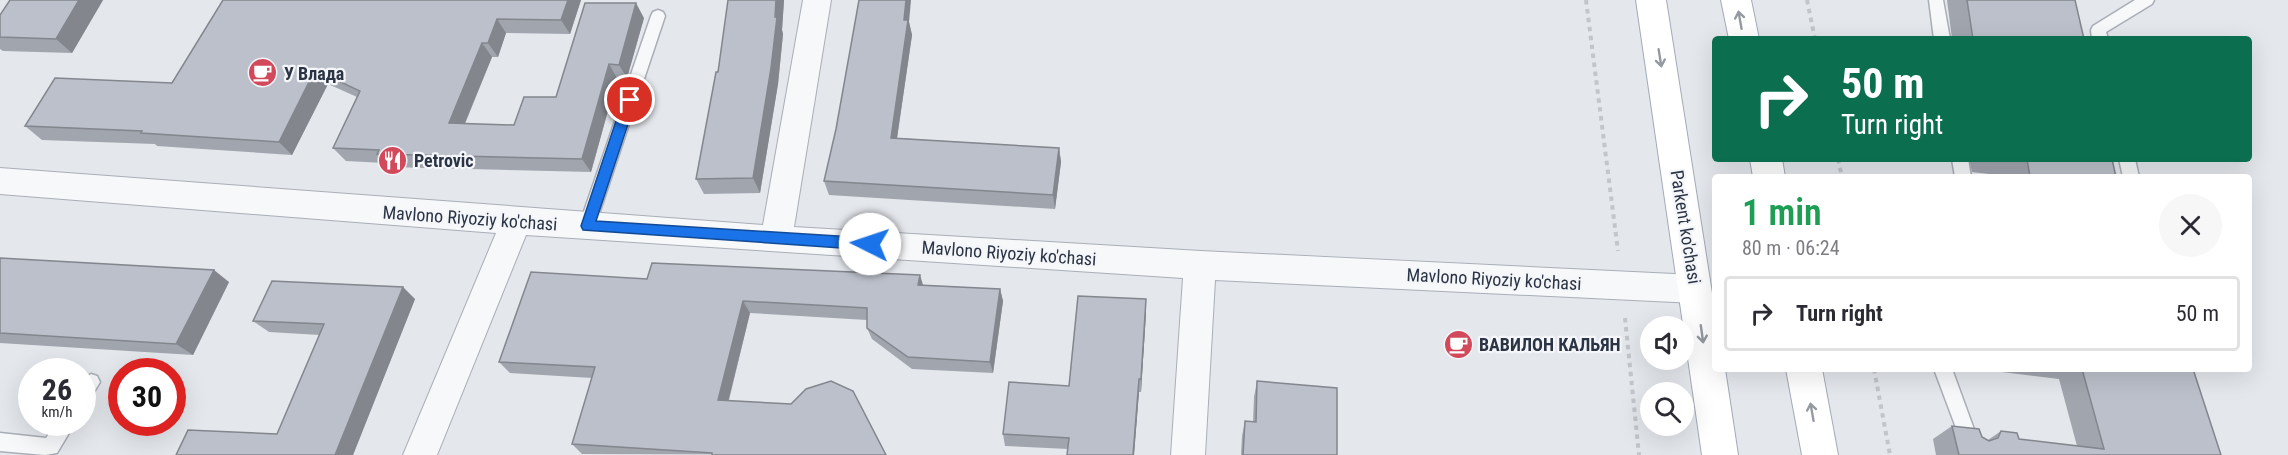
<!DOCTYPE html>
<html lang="en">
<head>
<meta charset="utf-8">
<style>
	:root { --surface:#fff; --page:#f7f7f7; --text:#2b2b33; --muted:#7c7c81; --line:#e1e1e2 }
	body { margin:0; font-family:"Roboto Condensed",sans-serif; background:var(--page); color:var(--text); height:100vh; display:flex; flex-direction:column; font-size:22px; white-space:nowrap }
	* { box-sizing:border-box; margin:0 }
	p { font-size:20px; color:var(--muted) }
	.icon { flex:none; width:33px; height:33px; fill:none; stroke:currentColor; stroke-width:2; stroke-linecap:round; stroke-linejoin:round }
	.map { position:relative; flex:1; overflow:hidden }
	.details { position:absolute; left:1712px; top:174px; width:540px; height:198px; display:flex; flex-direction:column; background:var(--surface); border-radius:6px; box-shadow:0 6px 24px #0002 }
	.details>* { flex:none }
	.top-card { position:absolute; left:1712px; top:36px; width:540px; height:126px; border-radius:6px; box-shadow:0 6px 24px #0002; background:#0b6e4f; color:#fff; overflow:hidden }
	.controls { position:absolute; left:1640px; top:316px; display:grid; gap:12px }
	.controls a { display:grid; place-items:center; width:54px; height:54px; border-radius:50%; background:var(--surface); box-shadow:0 6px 24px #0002; font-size:30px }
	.speed { position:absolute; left:18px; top:358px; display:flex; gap:12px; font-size:30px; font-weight:700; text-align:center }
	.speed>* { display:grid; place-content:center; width:78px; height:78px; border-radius:50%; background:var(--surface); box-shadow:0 6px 24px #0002; line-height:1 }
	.speed small { font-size:15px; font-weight:400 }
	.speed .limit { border:9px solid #d22; background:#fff; color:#111 }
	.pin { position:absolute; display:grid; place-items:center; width:51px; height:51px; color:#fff; margin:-26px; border:3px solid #fff; border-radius:50%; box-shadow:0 2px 6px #0007 }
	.me { position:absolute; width:66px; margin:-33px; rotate:274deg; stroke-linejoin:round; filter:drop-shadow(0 0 4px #0008) }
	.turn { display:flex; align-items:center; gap:21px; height:126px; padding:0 30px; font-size:27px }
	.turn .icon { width:78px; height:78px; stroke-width:2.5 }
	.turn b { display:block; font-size:42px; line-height:51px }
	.round { display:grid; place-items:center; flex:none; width:63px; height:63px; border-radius:32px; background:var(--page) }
	.headline { display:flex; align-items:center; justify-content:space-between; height:102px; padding:0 30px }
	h1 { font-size:36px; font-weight:600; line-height:45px; color:#1e9e55 }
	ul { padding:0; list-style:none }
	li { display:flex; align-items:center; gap:18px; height:75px; margin:0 12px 9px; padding:0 18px; border:3px solid var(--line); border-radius:6px }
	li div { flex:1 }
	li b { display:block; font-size:22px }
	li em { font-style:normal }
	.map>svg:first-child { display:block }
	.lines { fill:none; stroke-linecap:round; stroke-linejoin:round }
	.service-casing { stroke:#a9aeb7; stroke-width:3 }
	.minor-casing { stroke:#a9aeb7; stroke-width:2 }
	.primary-casing { stroke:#a3abb8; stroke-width:2 }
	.path { stroke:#c2c5cb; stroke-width:4; stroke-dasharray:4.5 4.5; stroke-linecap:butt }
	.service { fill:#f7f8fa; fill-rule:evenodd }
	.minor { fill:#f7f8fa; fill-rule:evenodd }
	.primary { fill:#fff; fill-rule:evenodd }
	.wall { fill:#a1a5ae }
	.shaded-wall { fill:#83868d }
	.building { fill:#bbc0ca; stroke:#83868d; stroke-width:1.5 }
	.oneway { stroke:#959aa2 }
	.route { fill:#1a73e8; stroke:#114b97; stroke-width:1.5 }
	.labels { text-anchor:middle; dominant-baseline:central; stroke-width:4.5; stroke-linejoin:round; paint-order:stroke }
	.poi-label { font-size:18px; font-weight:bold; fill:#2b3445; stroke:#f4f6f9; text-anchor:start }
	.street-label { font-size:18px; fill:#2b3445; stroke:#f4f6f9 }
</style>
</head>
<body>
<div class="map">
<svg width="2288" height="455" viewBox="0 0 2288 455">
	<rect width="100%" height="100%" fill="#e4e7ec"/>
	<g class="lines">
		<defs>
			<g id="service">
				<polygon points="1929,0 1943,0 1950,39 1934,39"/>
				<polygon points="2135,0 2154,0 2152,4 2106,32 2108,39 2092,39 2091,30 2093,26"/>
				<polygon points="658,10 663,12 665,16 595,226 593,231 587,233 581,231 579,226 651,16 653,12"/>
				<polygon points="1952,159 1968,159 1971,177 1955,177"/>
				<polygon points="2119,159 2135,159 2139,177 2123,177"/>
				<polygon points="1934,369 1952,369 1979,443 1976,449 1970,452 1964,449"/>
				<polygon points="91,374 97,376 100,382 88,402 82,404 82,380"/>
				<polygon points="56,423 75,423 57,453 45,455 0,451 0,433 46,438"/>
			</g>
			<polygon id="minor" points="803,0 831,0 794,227 1201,251 1695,275 1706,279 1711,289 1706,299 1695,303 1215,280 1205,455 1171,455 1183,278 526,235 437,455 403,455 496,233 0,194 0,168 763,225"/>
			<g id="primary">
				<polygon points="1636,0 1666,0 1714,306 1714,369 1725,369 1738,455 1702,455"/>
				<polygon points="1721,0 1751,0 1759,39 1729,39"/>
				<polygon points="1750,159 1782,159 1785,177 1753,177"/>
				<polygon points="1786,369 1822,369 1838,455 1802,455"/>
			</g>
		</defs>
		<use href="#service" class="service-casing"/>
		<use href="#minor" class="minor-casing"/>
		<use href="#primary" class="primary-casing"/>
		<g class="path">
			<polyline points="1586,0 1618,251"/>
			<polyline points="1807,0 1815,39"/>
			<polyline points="1838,159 1842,177"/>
			<polyline points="1625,318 1639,455"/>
			<polyline points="1874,369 1890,455"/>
		</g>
		<use href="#service" class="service"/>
		<use href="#minor" class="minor"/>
		<use href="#primary" class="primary"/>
	</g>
	<g class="wall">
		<polygon points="103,0 72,53 3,51 0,49 0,15"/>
		<polygon points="223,0 581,0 570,34 506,33 498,57 492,57 465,124 514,125 556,97 644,18 627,78 617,78 591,172 389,167 385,163 346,161 333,148 357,97 328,84 292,155 157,146 155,144 42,140 25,126 172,83"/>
		<polygon points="728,0 784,0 782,30 783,34 778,84 760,193 704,194 696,179 718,72"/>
		<polygon points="1947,0 2075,0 2084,39 1952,39"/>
		<polygon points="909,22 912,35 897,138 1059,148 1061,162 1055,209 829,195 824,181"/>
		<polygon points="1969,159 2112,159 2116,177 2006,177 2006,176 1972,172"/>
		<polygon points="0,258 229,282 193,355 0,343"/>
		<polygon points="647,279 923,285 1000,289 1003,301 993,373 912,369 872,339 867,328 867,320 750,313 729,400 886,455 582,454 572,444 592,378 510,373 499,362"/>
		<polygon points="415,299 353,455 176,455 277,434 320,335 269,332 253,321"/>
		<polygon points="1146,313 1141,392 1139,392 1134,455 1067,455 1068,449 1005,446 1003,434 1069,386"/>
		<polygon points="1994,369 2193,369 2221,455 1936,455 1933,439 1952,426 1982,437 1988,440 2001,431 2019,439 2077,446 2059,379 1994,371"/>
		<polygon points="1257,381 1337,455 1241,455 1242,436 1245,421 1253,422 1254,397"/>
	</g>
	<g class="shaded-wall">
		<polygon points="79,0 103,0 72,53 56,39"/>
		<polygon points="568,0 581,0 570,34 561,20"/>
		<polygon points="776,0 784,0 782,30 783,34 778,84 760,193 753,178"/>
		<polygon points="906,0 911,0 909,22 912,35 895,152 891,138"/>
		<polygon points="636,3 644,18 627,78 619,65"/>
		<polygon points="497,19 506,33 498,57 488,43"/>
		<polygon points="482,43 492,57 459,137 449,123"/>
		<polygon points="609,64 617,78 591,172 582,159"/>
		<polygon points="315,70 328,84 292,155 279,142"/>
		<polygon points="1059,148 1061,162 1055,209 1053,195"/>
		<polygon points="214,270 229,282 193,355 176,344"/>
		<polygon points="920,275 924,288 918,285"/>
		<polygon points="403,287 415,299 353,455 335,455"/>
		<polygon points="1000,289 1003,301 993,373 990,362"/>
		<polygon points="1146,299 1146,313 1141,392 1141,379"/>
		<polygon points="743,301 750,313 726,410 718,400"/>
		<polygon points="1139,379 1139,392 1134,455 1133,455"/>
	</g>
	<g class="building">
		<polygon points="10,0 79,0 56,39 0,37 0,15"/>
		<polygon points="223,0 568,0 561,20 497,19 488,43 482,43 449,123 514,125 524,97 556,97 585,3 636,3 619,65 609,64 582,159 377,154 379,150 333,148 360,91 315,70 279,142 141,133 142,131 25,126 55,78 172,83"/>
		<polygon points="728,0 776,0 775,17 777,17 771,68 753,178 696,179 716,72 718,72"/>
		<polygon points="859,0 906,0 904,20 908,20 891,138 1059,148 1053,195 824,181 836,129"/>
		<polygon points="1967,0 2075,0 2084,39 1973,39"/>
		<polygon points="2027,159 2112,159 2116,177 2030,177"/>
		<polygon points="0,258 214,270 176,344 0,333"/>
		<polygon points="652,263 920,275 918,285 1000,289 990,362 908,357 867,328 867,308 743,301 718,400 791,404 806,389 831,381 853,391 886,455 712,455 712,453 572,444 595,367 499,362 531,272 647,279"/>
		<polygon points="272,281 403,287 335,455 176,455 188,430 277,434 324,324 253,321"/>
		<polygon points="1078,296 1146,299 1141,379 1139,379 1133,455 1067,455 1069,438 1003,434 1009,382 1069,386"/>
		<polygon points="2082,369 2193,369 2221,455 1959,455 1952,426 1979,429 1982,437 1989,441 1998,438 2001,431 2017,433 2019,439 2104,449"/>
		<polygon points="1257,381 1337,388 1337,455 1243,455 1245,421 1256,422"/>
	</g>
	<defs><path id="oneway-shaft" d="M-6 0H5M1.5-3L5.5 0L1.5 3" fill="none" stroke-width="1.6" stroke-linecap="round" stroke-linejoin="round" transform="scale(1.5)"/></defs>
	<g class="oneway">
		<use href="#oneway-shaft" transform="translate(1740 20) rotate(-100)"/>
		<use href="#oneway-shaft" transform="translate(1660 58) rotate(81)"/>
		<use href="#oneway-shaft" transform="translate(1702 334) rotate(82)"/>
		<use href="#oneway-shaft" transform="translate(1812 412) rotate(-100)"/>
	</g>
	<polygon class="route" points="630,95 636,100 596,221 870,238 875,240 877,244 875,248 870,250 583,230 581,226 623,100"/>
	<defs>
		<symbol id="cafe-disc" viewBox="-11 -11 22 22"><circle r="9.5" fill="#d1495b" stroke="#f4f6f9"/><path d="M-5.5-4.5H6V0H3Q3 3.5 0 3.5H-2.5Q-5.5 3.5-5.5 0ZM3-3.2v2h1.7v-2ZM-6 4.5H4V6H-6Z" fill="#fff"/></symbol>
		<symbol id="restaurant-disc" viewBox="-11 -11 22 22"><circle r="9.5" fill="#d1495b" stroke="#f4f6f9"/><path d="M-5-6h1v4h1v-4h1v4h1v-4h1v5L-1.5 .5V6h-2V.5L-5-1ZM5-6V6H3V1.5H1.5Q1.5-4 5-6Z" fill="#fff"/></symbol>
	</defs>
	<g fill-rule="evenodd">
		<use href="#cafe-disc" x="246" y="56" width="33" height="33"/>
		<use href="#restaurant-disc" x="376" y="144" width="33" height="33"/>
		<use href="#cafe-disc" x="1442" y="328" width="33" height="33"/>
	</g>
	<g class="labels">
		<g class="poi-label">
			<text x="284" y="73">У Влада</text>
			<text x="414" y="160">Petrovic</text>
			<text x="1479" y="344">ВАВИЛОН КАЛЬЯН</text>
		</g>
		<g class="street-label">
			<text transform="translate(470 218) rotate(4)">Mavlono Riyoziy ko'chasi</text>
			<text transform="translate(1686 227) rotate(81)">Parkent ko'chasi</text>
			<text transform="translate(1009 253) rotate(4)">Mavlono Riyoziy ko'chasi</text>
			<text transform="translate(1494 279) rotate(3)">Mavlono Riyoziy ko'chasi</text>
		</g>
	</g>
</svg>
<div class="controls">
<a><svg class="icon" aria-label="sound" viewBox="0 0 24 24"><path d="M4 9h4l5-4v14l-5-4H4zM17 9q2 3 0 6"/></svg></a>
<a><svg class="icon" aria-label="search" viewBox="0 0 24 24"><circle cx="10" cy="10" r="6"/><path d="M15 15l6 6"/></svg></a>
</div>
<div class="speed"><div>26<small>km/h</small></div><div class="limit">30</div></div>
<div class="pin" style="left:630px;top:100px;background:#d93025"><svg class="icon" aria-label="arrive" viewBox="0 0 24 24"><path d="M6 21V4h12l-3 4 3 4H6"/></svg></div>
<svg class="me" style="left:870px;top:244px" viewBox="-20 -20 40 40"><circle r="19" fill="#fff"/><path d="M0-13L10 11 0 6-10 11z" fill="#1a73e8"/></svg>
<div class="top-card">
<div class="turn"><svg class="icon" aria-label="right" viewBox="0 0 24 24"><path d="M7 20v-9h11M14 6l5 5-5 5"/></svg><div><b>50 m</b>Turn right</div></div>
</div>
<section class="details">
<div class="headline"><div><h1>1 min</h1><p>80 m · 06:24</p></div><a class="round"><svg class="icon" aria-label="close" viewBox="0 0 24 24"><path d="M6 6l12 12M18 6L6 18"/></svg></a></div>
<ul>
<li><svg class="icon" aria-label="right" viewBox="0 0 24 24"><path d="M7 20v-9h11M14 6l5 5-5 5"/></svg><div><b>Turn right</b></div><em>50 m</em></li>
</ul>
</section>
</div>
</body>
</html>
